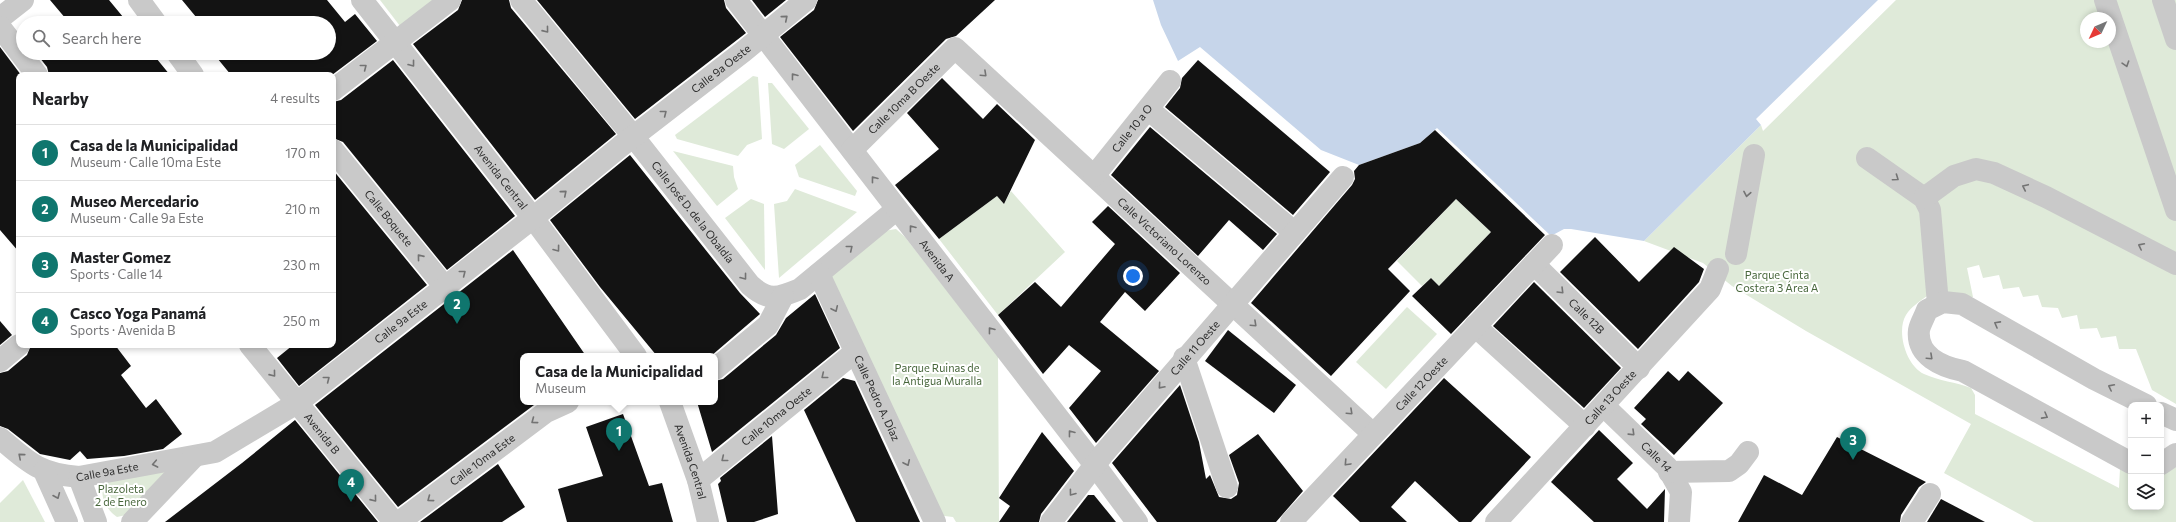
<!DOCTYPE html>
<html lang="en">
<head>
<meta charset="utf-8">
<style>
  body { margin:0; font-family:Commissioner,sans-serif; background:#f2f2f2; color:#202124 }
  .controls { position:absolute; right:12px; bottom:12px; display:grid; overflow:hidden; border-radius:8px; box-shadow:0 2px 6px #0003 }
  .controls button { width:36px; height:36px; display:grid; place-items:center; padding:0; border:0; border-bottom:1px solid #e0e0e0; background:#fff; color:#202124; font:20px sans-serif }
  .compass { position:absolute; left:2080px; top:12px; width:36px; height:36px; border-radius:50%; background:#fff; box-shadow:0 2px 6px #0003; rotate:226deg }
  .you { position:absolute; left:1133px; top:276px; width:14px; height:14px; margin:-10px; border:3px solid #fff; border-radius:50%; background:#1a73e8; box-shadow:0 0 0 6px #1a73e833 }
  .badge { display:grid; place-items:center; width:26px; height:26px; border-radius:50%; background:#0f766e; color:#fff; font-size:13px; font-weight:700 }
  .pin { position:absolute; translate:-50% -33px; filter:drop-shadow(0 1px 2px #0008) }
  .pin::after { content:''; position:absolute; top:21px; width:14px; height:12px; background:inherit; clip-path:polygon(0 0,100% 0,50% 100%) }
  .popup { position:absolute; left:520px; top:353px; width:198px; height:52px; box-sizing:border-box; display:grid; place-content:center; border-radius:8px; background:#fff; filter:drop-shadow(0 1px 3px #0005); font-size:13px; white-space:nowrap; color:#757577 }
  .popup b { font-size:15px; color:#202124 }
  .popup::after { content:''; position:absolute; left:50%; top:100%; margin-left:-8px; border:8px solid transparent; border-top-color:#fff }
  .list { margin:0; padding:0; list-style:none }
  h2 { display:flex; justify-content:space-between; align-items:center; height:52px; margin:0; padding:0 16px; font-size:17px }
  h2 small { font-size:13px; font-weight:400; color:#757577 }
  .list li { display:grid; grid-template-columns:26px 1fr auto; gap:12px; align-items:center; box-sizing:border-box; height:56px; padding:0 16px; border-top:1px solid #e0e0e0 }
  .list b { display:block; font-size:15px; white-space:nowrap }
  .list p { margin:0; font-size:13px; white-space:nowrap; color:#757577 }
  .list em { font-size:13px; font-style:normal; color:#757577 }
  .icon { flex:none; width:22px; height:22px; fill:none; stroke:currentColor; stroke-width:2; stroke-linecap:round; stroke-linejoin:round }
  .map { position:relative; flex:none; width:2176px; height:522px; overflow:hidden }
  .search { position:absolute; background:#fff; box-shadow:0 2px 6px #0003; left:16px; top:16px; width:320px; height:44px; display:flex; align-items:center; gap:10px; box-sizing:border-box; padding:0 14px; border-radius:22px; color:#757577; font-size:15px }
  .panel { position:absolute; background:#fff; box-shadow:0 2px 6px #0003; left:16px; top:72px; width:320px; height:276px; border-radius:8px }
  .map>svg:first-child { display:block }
  .green { fill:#dfead9; fill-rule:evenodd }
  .water { fill:#c6d5ea }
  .building { fill:#131313 }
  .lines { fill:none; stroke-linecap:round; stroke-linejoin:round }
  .minor { stroke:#c9c9c9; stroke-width:22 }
  .oneway { stroke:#737373 }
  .labels { text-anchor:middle; stroke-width:4; stroke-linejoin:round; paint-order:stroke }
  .street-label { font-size:11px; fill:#2c2c2c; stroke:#fff }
  .park-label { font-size:11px; fill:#47663b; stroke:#fff }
</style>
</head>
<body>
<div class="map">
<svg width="2176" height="522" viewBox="0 0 2176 522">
  <rect width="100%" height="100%" fill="#fff"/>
  <!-- green -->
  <g class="green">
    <polygon points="380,0 436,0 400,26"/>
    <path d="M1896 0H2176V404L2152 390 2136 349H2119L2116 336 2101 338 2097 328 2080 329 2077 315 2062 318 2058 308 2042 307 2038 295 2023 297 2019 287 2003 289 1999 275 1983 278 1979 265 1967 268 1973 297 1965 299 1927 296C1920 301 1911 307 1906 315 1896 331 1906 366 1924 374 1939 381 1956 382 1971 388L1975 395V414L2119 488 2120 468 2131 472V507H2161V474L2176 467V522H2034L1944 473 1971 424 1806 331 1732 286 1703 263 1644 241 1761 125 1763 131ZM2086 18H2110V42H2086Z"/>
    <polygon points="753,76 758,77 762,139 747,145 738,156 677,139 675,135"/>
    <polygon points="768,83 772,83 809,129 784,149 772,144"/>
    <polygon points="820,145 857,191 855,196 799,177 795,165"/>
    <polygon points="673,151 733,166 734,177 738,189 717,206"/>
    <polygon points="795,189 857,212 779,278 774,204 787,201"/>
    <polygon points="1011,191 1065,252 998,315 939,239 997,196 1004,204"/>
    <polygon points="751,199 764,204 765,270 725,218"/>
    <polygon points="1456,199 1491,232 1439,286 1431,278 1422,286 1397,261"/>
    <polygon points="896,229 905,237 998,356 999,522 956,522 953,517 936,515 831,278 834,272 884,231"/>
    <polygon points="1407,307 1437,334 1386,389 1356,362"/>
    <path d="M167 471 126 515 117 517C105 509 97 492 107 481Z"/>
    <polygon points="23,480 45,522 0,522 0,503"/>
  </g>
  <!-- water -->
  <polygon class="water" points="1153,0 1878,0 1756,119 1761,125 1644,241 1571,229 1564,229 1551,236 1437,128 1420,143 1359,165 1321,150 1200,47 1178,61 1161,25"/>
  <!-- building -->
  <g class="building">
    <polygon points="50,0 109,0 128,23 61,23 66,19"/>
    <polygon points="182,0 327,0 345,22 355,14 377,41 332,75 231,75 213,53 329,53 329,23 201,23"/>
    <polygon points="462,0 509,0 511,8 616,134 535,200 413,44 458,10"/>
    <polygon points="537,0 724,0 726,8 746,33 635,119"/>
    <polygon points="752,0 786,0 765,17"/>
    <polygon points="818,0 995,0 956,36 946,39 853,131 780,37 814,10"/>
    <polygon points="0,47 21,75 19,75 19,252 0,230"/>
    <polygon points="36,53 152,53 170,75 49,75 47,67"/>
    <polygon points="393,60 515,216 447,270 343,142 333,138 333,102 341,100"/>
    <polygon points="1198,60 1330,172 1293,215 1165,107 1180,88 1182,78"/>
    <polygon points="942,78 983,119 997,104 1035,140 1004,204 997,196 939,239 895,185 939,149 907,113"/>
    <polygon points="1150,127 1277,234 1263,250 1229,220 1198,256 1111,175"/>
    <polygon points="1435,130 1545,235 1451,334 1412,296 1431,278 1439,286 1491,232 1456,199 1388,269 1410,291 1331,376 1251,303 1352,185 1355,179 1354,171 1359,165 1420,143"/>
    <polygon points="630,155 740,293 760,314 711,356 657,356 600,287 550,220"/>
    <polygon points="333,170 427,285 299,386 277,358 293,345 333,345"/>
    <polygon points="1108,206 1180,273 1145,311 1125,292 1100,322 1159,371 1096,443 1069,408 1101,371 1069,345 1043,374 998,315 1035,282 1061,307 1115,244 1092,222"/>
    <polygon points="1595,237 1639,282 1674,247 1704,269 1699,282 1638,349 1560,272"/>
    <polygon points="513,250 586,356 523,356 523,402 538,402 398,507 315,405"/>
    <polygon points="1534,282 1621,368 1584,408 1493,326"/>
    <polygon points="815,294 840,348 712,452 697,402 715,402 715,381 723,379 776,335 786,318"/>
    <polygon points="0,321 12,335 0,345"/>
    <polygon points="1228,330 1296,385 1274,413 1205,361"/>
    <polygon points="31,345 115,345 131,366 121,375 146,408 156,399 182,434 163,449 124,456 87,459 80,451 70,460 40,454 8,429 0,426 0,373 8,371 27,355"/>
    <polygon points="1668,371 1679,381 1688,371 1723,403 1674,455 1641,424 1646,419 1634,408"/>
    <polygon points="843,378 855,381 920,522 856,522 804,410"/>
    <polygon points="1444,378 1531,457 1471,522 1459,522 1415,481 1391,507 1407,522 1360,522 1333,496"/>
    <polygon points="1180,385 1199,442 1206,479 1210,475 1219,497 1231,499 1237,495 1239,483 1229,455 1258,434 1303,491 1276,522 1157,522 1112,463"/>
    <polygon points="623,414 649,486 662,483 673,522 567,522 558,489 603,476 586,427"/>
    <polygon points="295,420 378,522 165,522 242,463"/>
    <polygon points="1599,430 1633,463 1617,479 1647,509 1665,489 1664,522 1594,522 1551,482"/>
    <polygon points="1042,432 1074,471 1041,514 1039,522 999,522 1010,506 999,498"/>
    <polygon points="772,436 778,514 754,522 727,522 718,484 721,481 720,478"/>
    <polygon points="1837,437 1926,482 1919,487 1901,515 1900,522 1738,522 1764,475 1802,495"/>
    <polygon points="498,464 525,507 502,522 420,522"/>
    <polygon points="1088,495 1094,495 1116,522 1067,522"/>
    <polygon points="1941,499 1985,522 1927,522"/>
  </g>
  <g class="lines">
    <!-- minor -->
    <g class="minor">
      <polyline points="139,0 156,23"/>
      <path id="s1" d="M362 0 533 218 636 356"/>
      <path id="s2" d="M521 0 633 136 750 285C769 302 778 298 800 289L897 209"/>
      <path id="s3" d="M736 0 1094 464 1137 522"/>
      <polyline points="2105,0 2176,210"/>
      <polyline points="2163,0 2176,39"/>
      <polyline points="0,18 23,0"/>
      <polyline points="0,27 37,75"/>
      <polyline points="177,53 193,75"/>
      <polyline points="333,90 450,0"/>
      <polyline points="1148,109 1294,232"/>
      <path id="s4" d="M333 150 445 287"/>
      <path id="s5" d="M852 150 955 48 1373 434"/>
      <polyline points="1867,158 1924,198 1930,210 1938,304"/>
      <path id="s6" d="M1094 176 1170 81"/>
      <polyline points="1924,198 1954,176 1976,169 1994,173 2046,197 2176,264"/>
      <polyline points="1736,254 1754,155"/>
      <path id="s7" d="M1534 264 1639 368"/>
      <path id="s8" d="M819 274 935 522"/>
      <polyline points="1475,326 1585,426"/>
      <path id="s9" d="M250 345 394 522"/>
      <polyline points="1184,358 1227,487"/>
      <polyline points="0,361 19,345"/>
      <polyline points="715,369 768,325 783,296"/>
      <path id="s10" d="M670 402 698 480 708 522"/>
      <path id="s11" d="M1604 406 1667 467 1681 492 1679 522"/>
      <polyline points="2161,413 2176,420"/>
      <path id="s12" d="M0 438C28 462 39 474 79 477L215 452 297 403 533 218 621 146 744 51 806 0"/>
      <path d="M2131 463 1963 371C1942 367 1916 356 1919 330 1920 324 1925 316 1927 310L1943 302 1962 304 2094 379 2146 405"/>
      <polyline points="2161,464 2176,454"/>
      <polyline points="44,471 67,522"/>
      <polyline points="1669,472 1729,471 1739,464 1748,452"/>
      <polyline points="79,477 96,522"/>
      <path id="s13" d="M698 480 855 352"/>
      <polyline points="132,522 193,458"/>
      <path id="s14" d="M399 522 546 412 568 402"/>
      <path id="s15" d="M1051 522 1104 453 1343 177"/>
      <path id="s16" d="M1291 522 1552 245"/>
      <path id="s17" d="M1496 522 1710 289 1718 269"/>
      <polyline points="1912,522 1930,494"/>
    </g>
  </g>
  <!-- one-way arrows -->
  <defs><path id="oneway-chevron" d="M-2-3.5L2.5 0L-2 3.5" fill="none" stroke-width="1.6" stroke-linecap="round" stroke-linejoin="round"/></defs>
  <g class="oneway">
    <use href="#oneway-chevron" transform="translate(785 18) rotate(-40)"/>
    <use href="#oneway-chevron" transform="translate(546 30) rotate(51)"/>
    <use href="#oneway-chevron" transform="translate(412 64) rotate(52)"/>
    <use href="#oneway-chevron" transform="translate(2126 64) rotate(72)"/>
    <use href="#oneway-chevron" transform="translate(364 67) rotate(-38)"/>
    <use href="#oneway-chevron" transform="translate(984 74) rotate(43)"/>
    <use href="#oneway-chevron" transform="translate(794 76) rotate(-128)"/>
    <use href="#oneway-chevron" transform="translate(664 113) rotate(-38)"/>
    <use href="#oneway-chevron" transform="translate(1896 178) rotate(35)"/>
    <use href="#oneway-chevron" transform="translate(874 179) rotate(-128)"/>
    <use href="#oneway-chevron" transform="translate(2025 187) rotate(-155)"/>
    <use href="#oneway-chevron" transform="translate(564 193) rotate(-40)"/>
    <use href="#oneway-chevron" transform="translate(1747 194) rotate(100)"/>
    <use href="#oneway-chevron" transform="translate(912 228) rotate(-128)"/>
    <use href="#oneway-chevron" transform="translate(2141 246) rotate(-153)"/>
    <use href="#oneway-chevron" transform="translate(850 248) rotate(-39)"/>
    <use href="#oneway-chevron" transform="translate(557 249) rotate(53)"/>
    <use href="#oneway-chevron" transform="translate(420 257) rotate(-129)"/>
    <use href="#oneway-chevron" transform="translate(463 273) rotate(-38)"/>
    <use href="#oneway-chevron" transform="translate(744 277) rotate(52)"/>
    <use href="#oneway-chevron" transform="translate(1561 291) rotate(45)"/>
    <use href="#oneway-chevron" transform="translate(835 309) rotate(65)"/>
    <use href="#oneway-chevron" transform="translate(1254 324) rotate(43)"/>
    <use href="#oneway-chevron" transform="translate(1997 324) rotate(-151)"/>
    <use href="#oneway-chevron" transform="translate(991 330) rotate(-128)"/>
    <use href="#oneway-chevron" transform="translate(1930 357) rotate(43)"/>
    <use href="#oneway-chevron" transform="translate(273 374) rotate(51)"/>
    <use href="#oneway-chevron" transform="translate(824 376) rotate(141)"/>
    <use href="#oneway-chevron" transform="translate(327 379) rotate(-38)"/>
    <use href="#oneway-chevron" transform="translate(1161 386) rotate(131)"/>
    <use href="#oneway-chevron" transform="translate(2111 387) rotate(-153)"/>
    <use href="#oneway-chevron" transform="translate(1350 412) rotate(43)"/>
    <use href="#oneway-chevron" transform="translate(2045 416) rotate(29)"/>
    <use href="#oneway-chevron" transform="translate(534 421) rotate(143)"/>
    <use href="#oneway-chevron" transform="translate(1071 433) rotate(-128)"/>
    <use href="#oneway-chevron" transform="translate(1632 433) rotate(44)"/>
    <use href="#oneway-chevron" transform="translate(21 456) rotate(-139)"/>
    <use href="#oneway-chevron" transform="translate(724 459) rotate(141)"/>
    <use href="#oneway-chevron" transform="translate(907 463) rotate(65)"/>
    <use href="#oneway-chevron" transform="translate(1347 463) rotate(133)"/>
    <use href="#oneway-chevron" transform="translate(155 464) rotate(169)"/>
    <use href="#oneway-chevron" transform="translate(1072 493) rotate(127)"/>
    <use href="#oneway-chevron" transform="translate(57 496) rotate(67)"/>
    <use href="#oneway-chevron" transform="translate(374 499) rotate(51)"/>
    <use href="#oneway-chevron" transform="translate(430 499) rotate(143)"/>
  </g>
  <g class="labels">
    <!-- street labels -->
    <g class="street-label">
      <text dy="4" stroke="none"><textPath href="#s12" startOffset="864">Calle 9a Oeste</textPath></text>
      <text dy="4" stroke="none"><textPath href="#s5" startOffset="73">Calle 10ma B Oeste</textPath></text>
      <text dy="4" stroke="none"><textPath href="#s6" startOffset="61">Calle 10 a O</textPath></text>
      <text dy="4" stroke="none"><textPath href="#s1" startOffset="225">Avenida Central</textPath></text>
      <text dy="4" stroke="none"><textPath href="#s2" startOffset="273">Calle José D. de la Obaldía</textPath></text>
      <text dy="4" stroke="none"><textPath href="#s4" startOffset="88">Calle Boquete</textPath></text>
      <text dy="4" stroke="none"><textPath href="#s5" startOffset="430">Calle Victoriano Lorenzo</textPath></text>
      <text dy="4" stroke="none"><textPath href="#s3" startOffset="329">Avenida A</textPath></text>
      <text dy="4" stroke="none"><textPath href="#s7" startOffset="74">Calle 12B</textPath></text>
      <text dy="4" stroke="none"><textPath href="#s12" startOffset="456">Calle 9a Este</textPath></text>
      <text dy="4" stroke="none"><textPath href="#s15" startOffset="226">Calle 11 Oeste</textPath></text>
      <text dy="4" stroke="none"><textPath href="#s16" startOffset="190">Calle 12 Oeste</textPath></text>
      <text dy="4" stroke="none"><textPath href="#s8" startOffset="137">Calle Pedro A. Díaz</textPath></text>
      <text dy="4" stroke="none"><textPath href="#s17" startOffset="169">Calle 13 Oeste</textPath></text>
      <text dy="4" stroke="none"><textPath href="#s13" startOffset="101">Calle 10ma Oeste</textPath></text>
      <text dy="4" stroke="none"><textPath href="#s9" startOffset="114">Avenida B</textPath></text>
      <text dy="4" stroke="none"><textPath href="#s11" startOffset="73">Calle 14</textPath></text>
      <text dy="4" stroke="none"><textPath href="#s14" startOffset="104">Calle 10ma Este</textPath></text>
      <text dy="4" stroke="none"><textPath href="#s10" startOffset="63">Avenida Central</textPath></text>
      <text dy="4" stroke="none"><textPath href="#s12" startOffset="119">Calle 9a Este</textPath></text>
    </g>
    <!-- park labels -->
    <g class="park-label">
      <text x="1777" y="279">Parque Cinta<tspan x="1777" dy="13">Costera 3 Área A</tspan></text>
      <text x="937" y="372">Parque Ruinas de<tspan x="937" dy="13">la Antigua Muralla</tspan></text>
      <text x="121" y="493">Plazoleta<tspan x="121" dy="13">2 de Enero</tspan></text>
    </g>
  </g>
</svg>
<div class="controls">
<button>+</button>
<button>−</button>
<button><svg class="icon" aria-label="layers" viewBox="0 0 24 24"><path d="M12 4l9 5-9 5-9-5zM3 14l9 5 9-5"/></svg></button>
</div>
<svg class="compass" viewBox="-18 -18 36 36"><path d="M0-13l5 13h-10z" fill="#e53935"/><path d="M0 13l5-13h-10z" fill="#757577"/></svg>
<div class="you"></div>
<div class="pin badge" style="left:619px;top:451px">1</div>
<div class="popup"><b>Casa de la Municipalidad</b>Museum</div>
<div class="pin badge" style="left:457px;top:324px">2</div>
<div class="pin badge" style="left:1853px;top:460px">3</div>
<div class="pin badge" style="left:351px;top:502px">4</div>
<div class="search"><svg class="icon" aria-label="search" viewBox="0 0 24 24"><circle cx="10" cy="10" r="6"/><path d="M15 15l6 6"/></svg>Search here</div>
<section class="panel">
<h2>Nearby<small>4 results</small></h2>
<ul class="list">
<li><span class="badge">1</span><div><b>Casa de la Municipalidad</b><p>Museum · Calle 10ma Este</p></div><em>170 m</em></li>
<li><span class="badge">2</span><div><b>Museo Mercedario</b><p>Museum · Calle 9a Este</p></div><em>210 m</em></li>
<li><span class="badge">3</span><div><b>Master Gomez</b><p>Sports · Calle 14</p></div><em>230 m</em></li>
<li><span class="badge">4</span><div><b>Casco Yoga Panamá</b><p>Sports · Avenida B</p></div><em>250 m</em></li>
</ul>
</section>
</div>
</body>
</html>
